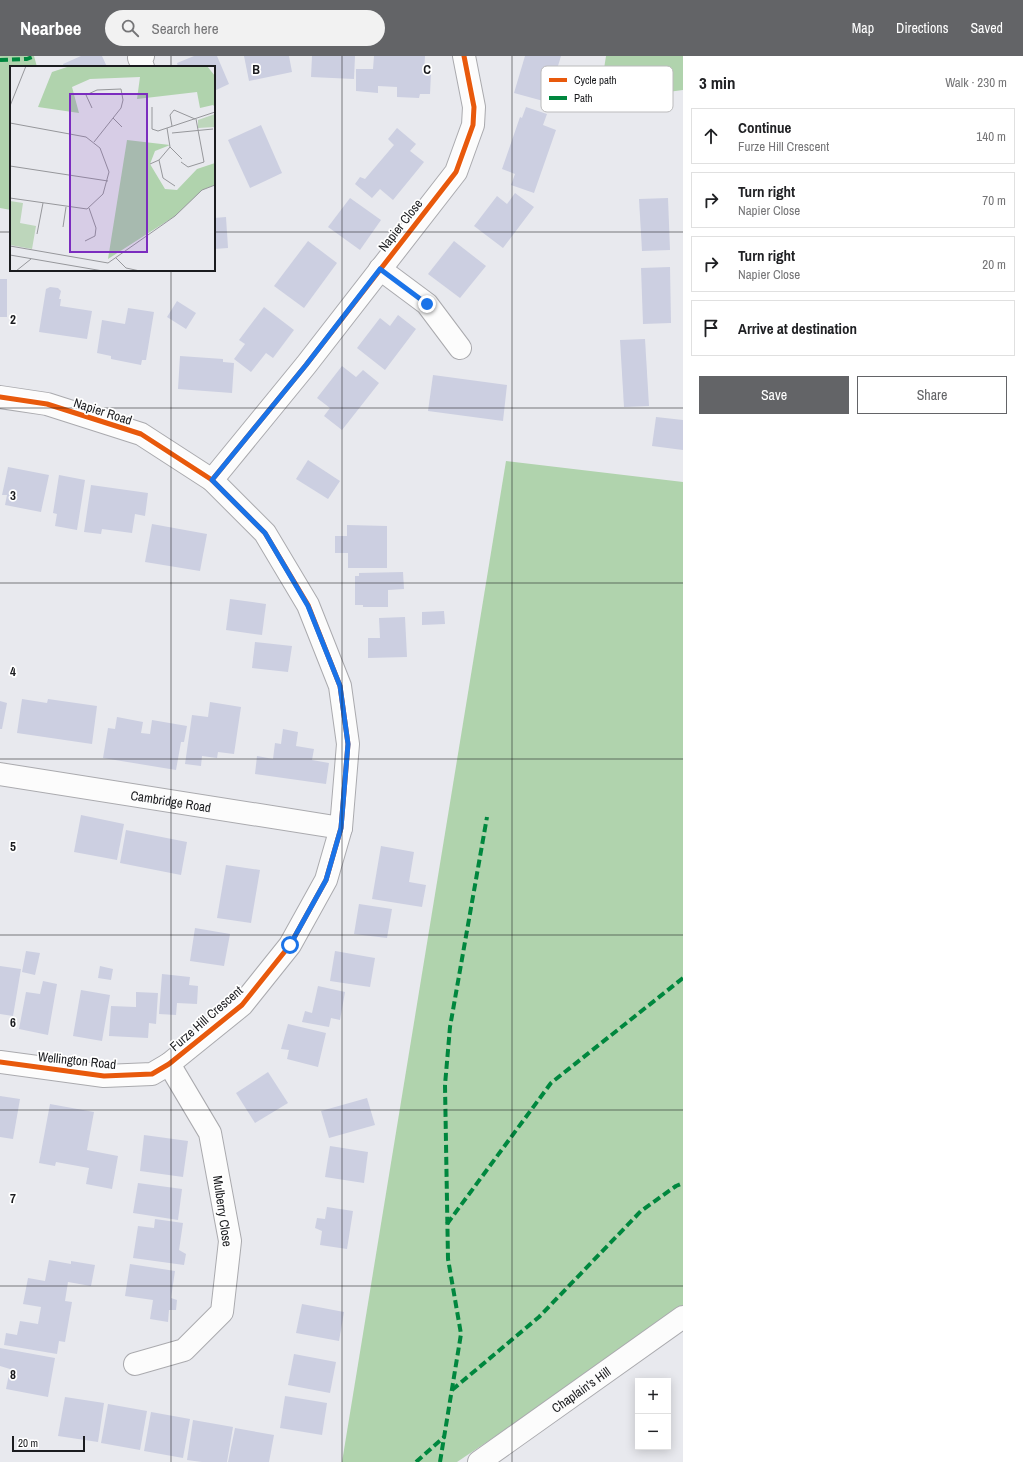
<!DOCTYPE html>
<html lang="en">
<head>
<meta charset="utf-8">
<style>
  body { margin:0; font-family:"Archivo Narrow",sans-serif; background:#f2f2f2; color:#202124 }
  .controls { position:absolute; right:12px; bottom:12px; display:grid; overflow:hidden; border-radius:0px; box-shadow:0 2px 10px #0003 }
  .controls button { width:36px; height:36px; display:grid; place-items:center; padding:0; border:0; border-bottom:1px solid #e0e0e0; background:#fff; color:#202124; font:20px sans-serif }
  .scale { position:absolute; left:12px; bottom:10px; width:73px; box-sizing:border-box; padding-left:4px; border:2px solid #1b1c1f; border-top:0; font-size:11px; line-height:14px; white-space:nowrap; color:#1b1c1f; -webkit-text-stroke:3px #fff; paint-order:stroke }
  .stop { position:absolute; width:12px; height:12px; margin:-9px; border:3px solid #1a73e8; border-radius:50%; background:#fff }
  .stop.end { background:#1a73e8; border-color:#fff; box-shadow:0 1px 4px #0008 }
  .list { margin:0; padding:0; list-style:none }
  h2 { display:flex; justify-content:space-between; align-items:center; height:52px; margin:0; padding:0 16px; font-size:17px }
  h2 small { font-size:13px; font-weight:400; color:#757577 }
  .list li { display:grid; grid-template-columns:26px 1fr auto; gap:12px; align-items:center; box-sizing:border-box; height:56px; margin:0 8px 8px; padding:0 8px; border:1px solid #e0e0e0; border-radius:0px }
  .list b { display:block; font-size:15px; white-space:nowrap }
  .list p { margin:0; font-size:13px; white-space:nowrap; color:#757577 }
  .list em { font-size:13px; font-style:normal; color:#757577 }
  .actions { display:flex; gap:8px; padding:12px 16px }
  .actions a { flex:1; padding:9px 0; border:1px solid #636467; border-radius:0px; text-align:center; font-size:14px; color:#636467 }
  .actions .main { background:#636467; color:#fff }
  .icon { flex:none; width:22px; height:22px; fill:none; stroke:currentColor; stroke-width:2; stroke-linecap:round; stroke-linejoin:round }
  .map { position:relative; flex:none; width:683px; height:1406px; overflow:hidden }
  header { display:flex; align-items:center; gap:24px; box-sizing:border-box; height:56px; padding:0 20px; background:#636467; color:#fff }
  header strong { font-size:19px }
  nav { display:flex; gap:22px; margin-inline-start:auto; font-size:14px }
  .search { width:280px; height:36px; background:#f2f2f2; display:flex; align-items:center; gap:10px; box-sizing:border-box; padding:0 14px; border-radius:22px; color:#757577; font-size:15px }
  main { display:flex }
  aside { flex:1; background:#fff }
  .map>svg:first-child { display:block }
  .forest { fill:#b0d3ad }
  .building { fill:#cccfe1 }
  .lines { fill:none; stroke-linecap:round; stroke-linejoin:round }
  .minor-casing { stroke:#aaaaae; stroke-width:24 }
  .minor { stroke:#fcfcfc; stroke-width:22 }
  .quiet { stroke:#00873e; stroke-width:4; stroke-dasharray:8 4; stroke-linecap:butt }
  .cycleway-casing { stroke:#fff; stroke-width:8 }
  .cycleway { stroke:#e8590c; stroke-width:5 }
  .route { stroke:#1a73e8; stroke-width:5 }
  .grid { fill:none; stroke:#1b1c1f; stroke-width:1; stroke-opacity:0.55 }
  .labels { text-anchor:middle; stroke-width:3.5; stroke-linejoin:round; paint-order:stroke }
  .street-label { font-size:13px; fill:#1b1c1f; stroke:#fff }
  .inset-road { fill:none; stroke:#96979b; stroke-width:1 }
  .view { fill:#7b2cbf; fill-opacity:0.15; stroke:#7b2cbf; stroke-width:2 }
  .inset-edge { fill:none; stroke:#1b1c1f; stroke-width:2 }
  .key { fill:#fff; stroke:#bbbbbc; stroke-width:1 }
  .key-label { font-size:11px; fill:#1b1c1f }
  .grid-label { font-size:13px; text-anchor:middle; font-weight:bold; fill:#1b1c1f; stroke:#fff; stroke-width:3.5; stroke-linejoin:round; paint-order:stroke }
</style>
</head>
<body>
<header>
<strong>Nearbee</strong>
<div class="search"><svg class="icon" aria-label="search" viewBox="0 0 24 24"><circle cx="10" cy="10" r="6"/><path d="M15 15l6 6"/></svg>Search here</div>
<nav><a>Map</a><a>Directions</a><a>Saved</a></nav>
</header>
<main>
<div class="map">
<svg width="683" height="1406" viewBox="0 0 683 1406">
  <rect width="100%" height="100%" fill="#e8e9ee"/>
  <!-- forest -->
  <g class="forest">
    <polygon points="0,0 34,0 37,11 11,11 11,154 0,152"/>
    <polygon points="606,0 683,0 683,34 599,45"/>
    <polygon points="506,405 683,426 683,1255 457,1406 342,1406"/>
  </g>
  <!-- building -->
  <g class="building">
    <polygon points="81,0 102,0 107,11 64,11 63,8"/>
    <polygon points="194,0 217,0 229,28 214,35 214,11 178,11 177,7"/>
    <polygon points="244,0 289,0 292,16 249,25"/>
    <polygon points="312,0 355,0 354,23 311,21"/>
    <polygon points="374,0 425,0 424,17 431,17 430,38 420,38 419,42 397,41 397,31 378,30 378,37 356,35 356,13 373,13"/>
    <polygon points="525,0 561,0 547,46 514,37"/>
    <polygon points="526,51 547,58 543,69 556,74 534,137 511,129 515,118 502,113 520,61 522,62"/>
    <polygon points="261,69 282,117 250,132 228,84"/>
    <polygon points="397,72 416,88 410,95 424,106 393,144 380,133 372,142 355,128 360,121 365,123 394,89 388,83"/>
    <polygon points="515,137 534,151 503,192 474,170 497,140 507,148"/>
    <polygon points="350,142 381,164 360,194 328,171"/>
    <polygon points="668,142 670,194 642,195 639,143"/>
    <polygon points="226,161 228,192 214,193 214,162"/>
    <polygon points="308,185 337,207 304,252 274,230"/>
    <polygon points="454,185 486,210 460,242 428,218"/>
    <polygon points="670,211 671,267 643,268 641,212"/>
    <rect x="0" y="223" width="7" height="38"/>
    <polygon points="50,231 58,232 61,235 59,243 61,243 60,250 92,255 87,283 39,276 46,233"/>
    <polygon points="177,245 196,257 186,273 167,261"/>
    <polygon points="264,251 294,274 273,302 266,297 251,316 234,303 245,288 239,284"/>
    <polygon points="128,252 154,256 146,304 142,304 141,309 111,303 111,300 97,297 102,264 125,268"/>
    <polygon points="398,259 416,273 385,314 357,292 380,262 390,270"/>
    <polygon points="645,283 649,350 624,351 620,284"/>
    <polygon points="180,300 223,303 223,306 234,307 232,337 178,333"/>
    <polygon points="342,310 356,321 363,314 379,327 342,374 324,360 330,352 317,342"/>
    <polygon points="433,319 507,329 503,365 428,355"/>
    <polygon points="656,361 683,364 683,394 652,390"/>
    <polygon points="308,404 340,425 328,443 296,423"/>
    <polygon points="8,411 49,419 41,456 5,449 7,439 2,439"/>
    <polygon points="59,419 85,424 77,474 55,470 57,458 53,457"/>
    <polygon points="91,429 148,437 145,460 135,458 132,477 102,473 101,478 84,476"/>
    <polygon points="152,468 207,478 200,515 145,506"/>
    <polygon points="347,469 387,470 387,512 348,512 348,497 335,497 335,480 347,480"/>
    <polygon points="403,516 404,533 388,534 388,551 363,551 363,549 355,549 355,520 359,520 359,517"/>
    <polygon points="230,543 266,548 262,579 226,574"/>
    <polygon points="444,555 445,568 422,569 422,556"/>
    <polygon points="405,561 407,601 368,602 368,582 380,582 379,562"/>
    <polygon points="255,586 292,590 288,616 252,612"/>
    <polygon points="22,643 47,647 48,643 97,650 92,688 17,677"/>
    <polygon points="0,645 7,647 2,673 0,673"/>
    <polygon points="210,646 241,651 234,698 218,696 217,702 202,700 201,710 185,708 192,659 208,661"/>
    <polygon points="117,661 143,666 141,677 150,678 152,664 187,670 184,686 181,686 176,714 103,702 108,672 115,673"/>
    <polygon points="283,673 298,676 296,690 314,693 312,704 329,707 326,728 255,718 257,700 273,703 275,687 281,688"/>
    <polygon points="81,759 124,768 117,804 74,796"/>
    <polygon points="126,774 187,786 181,819 120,807"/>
    <polygon points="381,790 414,796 409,826 426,829 422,851 372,843"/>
    <polygon points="226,809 260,814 251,867 217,862"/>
    <polygon points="359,848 392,853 387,882 354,878"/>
    <polygon points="195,872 230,878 224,910 190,905"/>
    <polygon points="26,895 40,897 35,919 22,916"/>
    <polygon points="335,895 375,902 370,931 330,925"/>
    <polygon points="0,910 21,913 13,960 0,958"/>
    <polygon points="100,910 113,913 111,924 98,922"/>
    <polygon points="162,918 190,921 189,929 198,930 197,948 177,947 176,959 159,958"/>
    <polygon points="43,925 57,928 48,979 19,973 26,936 40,938"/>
    <polygon points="318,930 345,936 340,964 331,962 329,971 302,966 305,955 312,957"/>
    <polygon points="81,934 110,939 102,985 73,980"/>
    <polygon points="136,936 158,937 156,968 149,967 148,982 109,980 111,950 136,951"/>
    <polygon points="288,968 326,977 318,1011 287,1003 289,994 281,993"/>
    <polygon points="268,1016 288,1047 255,1067 236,1037"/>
    <polygon points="0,1040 20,1043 13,1083 0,1081"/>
    <polygon points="367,1042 375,1069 329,1082 321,1055"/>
    <polygon points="50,1048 94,1056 87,1094 118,1100 112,1133 86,1128 89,1112 56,1106 55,1110 39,1107"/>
    <polygon points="144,1079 188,1085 183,1121 140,1115"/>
    <polygon points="330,1090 368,1096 364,1127 325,1121"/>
    <polygon points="138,1127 182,1133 178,1164 133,1157"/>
    <polygon points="327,1151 353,1155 347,1193 320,1189 322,1175 315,1172 317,1162 325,1163"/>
    <polygon points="155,1163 183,1167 179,1194 186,1198 184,1209 133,1202 138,1170 154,1172"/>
    <polygon points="49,1204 71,1208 71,1205 95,1209 91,1230 68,1226 65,1245 72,1246 65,1286 59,1285 57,1298 4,1289 6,1277 17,1279 20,1265 38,1268 41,1251 23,1248 28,1222 45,1225"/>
    <polygon points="130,1208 175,1215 171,1242 177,1244 176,1254 169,1254 168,1266 150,1263 153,1244 125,1240"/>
    <polygon points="302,1248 344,1256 339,1285 296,1277"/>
    <polygon points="0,1292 55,1302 48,1341 6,1333 10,1313 0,1310"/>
    <polygon points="294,1298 336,1306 330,1337 288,1329"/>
    <polygon points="285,1340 327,1347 322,1379 280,1372"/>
    <polygon points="65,1341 104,1347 98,1386 58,1380"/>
    <polygon points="108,1348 147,1355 140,1394 101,1387"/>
    <polygon points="151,1356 190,1363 183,1402 144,1395"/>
    <polygon points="193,1364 233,1371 227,1406 202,1406 187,1404"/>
    <polygon points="235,1372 274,1379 269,1406 228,1406"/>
  </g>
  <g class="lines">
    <!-- minor casing -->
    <g class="minor-casing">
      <g id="minor">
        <polyline points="143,0 139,2 143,11"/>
        <polyline points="380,213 427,248 460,292"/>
        <polyline points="0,341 47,348 141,378 212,424 265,477 308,549 340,630 348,688 341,772 326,824 290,889 242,949 169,1008 152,1018 104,1020 0,1006"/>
        <polyline points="212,424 306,309 456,116 473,69 474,51 464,0"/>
        <path id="s1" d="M0 718 341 772"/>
        <polyline points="135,1308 184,1294 222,1256 230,1185 210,1077 169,1008"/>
        <path id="s2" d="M479 1406 683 1261"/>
      </g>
    </g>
    <!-- minor -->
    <use href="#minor" class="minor"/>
    <!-- quiet -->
    <g class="quiet">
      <polyline points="0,4 27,3 35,0"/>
      <polyline points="447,1168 551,1027 683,922"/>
      <polyline points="452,1334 539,1261 641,1155 676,1130 683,1127"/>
      <polyline points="416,1406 444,1381"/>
      <polyline points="440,1406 461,1278 448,1203 445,1029 450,971 487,761"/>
    </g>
    <!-- cycleway casing -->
    <g class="cycleway-casing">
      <g id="cycleway">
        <polyline points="0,341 47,348 141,378 212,424 265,477 308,549 340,630 348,688 341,772 326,824 290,889 242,949 169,1008 152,1018 104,1020 0,1006"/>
        <polyline points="212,424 306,309 456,116 473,69 474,51 464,0"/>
      </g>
    </g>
    <!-- cycleway -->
    <use href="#cycleway" class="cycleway"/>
  </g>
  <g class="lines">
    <!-- route -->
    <polyline class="route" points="290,889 326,824 341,772 348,688 340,630 308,550 265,477 212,424 306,309 380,213 427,248"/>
  </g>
  <!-- grid -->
  <path class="grid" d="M171 0V11M342 0V1406M512 0V1406M0 176H11M214 176H683M171 214V1406M0 352H683M0 527H683M0 703H683M0 879H683M0 1054H683M0 1230H683"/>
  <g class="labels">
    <!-- street labels -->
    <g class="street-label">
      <text transform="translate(400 169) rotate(-52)" y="5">Napier Close</text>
      <text transform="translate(103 355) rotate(18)" y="5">Napier Road</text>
      <text dy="5" stroke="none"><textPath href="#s1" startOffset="173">Cambridge Road</textPath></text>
      <text transform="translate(206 962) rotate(-41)" y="5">Furze Hill Crescent</text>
      <text transform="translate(77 1004) rotate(6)" y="5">Wellington Road</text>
      <text transform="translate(223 1155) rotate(82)" y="5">Mulberry Close</text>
      <text dy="5" stroke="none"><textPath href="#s2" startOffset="125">Chaplain's Hill</textPath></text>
    </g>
  </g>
  <!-- overview -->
  <g transform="translate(10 10)">
    <rect width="205" height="205" fill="#e8e9ee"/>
    <path d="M205 48V61L188 62V54ZM0 135 13 137 10 157 26 160 22 183 0 179Z" fill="#bdd6bb"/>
    <path d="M60 0H197L205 10V41L203 39 190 42 187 26 127 33 130 11 80 13 62 21 69 47 28 41 42 6ZM117 74 160 79 145 85 140 98 155 123 167 124 187 103 205 97V119L192 124 165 150 98 193Z" fill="#b0d3ad"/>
    <path class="inset-road" d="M0 40 16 0M142 41V63L148 65 157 62M82 42 76 29 87 24 111 23 113 34 111 42 84 76M103 52 112 61M0 57 76 71 90 82 99 106 93 128 77 143 0 132M162 60 160 49 164 44 185 53M162 67 203 63M160 81 172 93M149 94 153 112 165 120M171 96 178 101 194 96 186 53M140 98 149 94 160 81 157 62 205 46M0 100 98 115M53 161 56 141M27 168 33 137M75 175 85 170 86 162 79 142M0 180 98 197 165 150 192 124 205 119M0 189 93 205M106 192 116 202 130 205M6 205 21 193"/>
    <path class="view" d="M60 28H137V186H60Z"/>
    <rect width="205" height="205" class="inset-edge"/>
  </g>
  <!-- legend -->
  <rect x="541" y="10" width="132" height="46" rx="6" class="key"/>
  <rect x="549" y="22" width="18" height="4" fill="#e8590c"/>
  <rect x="549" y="40" width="18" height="4" fill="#00873e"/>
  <g class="key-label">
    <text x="574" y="28">Cycle path</text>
    <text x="574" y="46">Path</text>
  </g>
  <g class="grid-label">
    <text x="256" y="18">B</text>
    <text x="427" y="18">C</text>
    <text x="13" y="268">2</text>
    <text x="13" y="444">3</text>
    <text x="13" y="620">4</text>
    <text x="13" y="795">5</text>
    <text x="13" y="971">6</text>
    <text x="13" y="1147">7</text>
    <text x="13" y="1323">8</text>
  </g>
</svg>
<div class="controls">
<button>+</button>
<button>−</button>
</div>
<div class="scale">20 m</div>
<div class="stop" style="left:290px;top:889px"></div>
<div class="stop end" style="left:427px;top:248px"></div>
</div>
<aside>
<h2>3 min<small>Walk · 230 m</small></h2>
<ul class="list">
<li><svg class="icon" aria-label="ahead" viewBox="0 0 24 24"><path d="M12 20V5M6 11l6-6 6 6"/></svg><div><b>Continue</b><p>Furze Hill Crescent</p></div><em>140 m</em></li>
<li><svg class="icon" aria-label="right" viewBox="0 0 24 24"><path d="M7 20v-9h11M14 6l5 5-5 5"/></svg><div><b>Turn right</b><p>Napier Close</p></div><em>70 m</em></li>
<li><svg class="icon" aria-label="right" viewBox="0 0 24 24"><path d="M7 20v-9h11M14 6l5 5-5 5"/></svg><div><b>Turn right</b><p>Napier Close</p></div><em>20 m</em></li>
<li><svg class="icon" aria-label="arrive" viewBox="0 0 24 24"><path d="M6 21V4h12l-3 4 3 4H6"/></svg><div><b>Arrive at destination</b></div></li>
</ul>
<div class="actions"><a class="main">Save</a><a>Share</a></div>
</aside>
</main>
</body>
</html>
